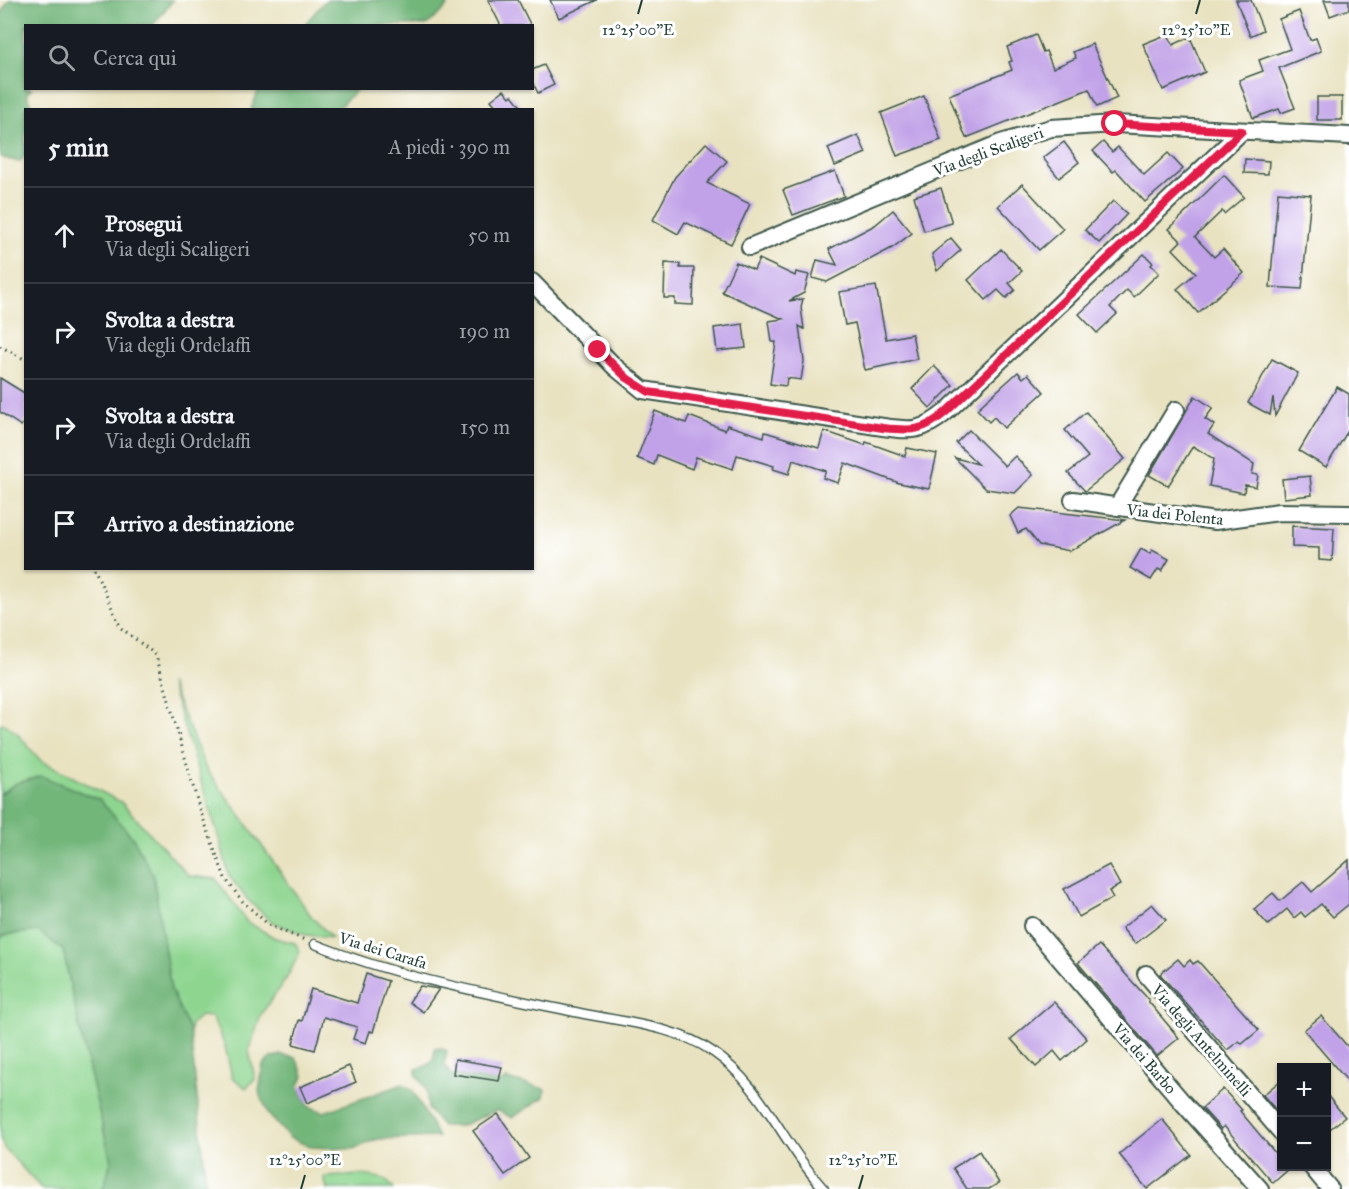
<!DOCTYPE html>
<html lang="it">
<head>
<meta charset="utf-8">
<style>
  body { margin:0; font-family:"IM FELL Great Primer",serif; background:#242831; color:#f1f3f6 }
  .controls { position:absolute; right:18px; bottom:18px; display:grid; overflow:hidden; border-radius:0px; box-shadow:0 2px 4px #0004 }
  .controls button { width:54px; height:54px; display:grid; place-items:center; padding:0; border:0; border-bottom:2px solid #363941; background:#171b24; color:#f1f3f6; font:30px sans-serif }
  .stop { position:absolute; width:18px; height:18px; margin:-14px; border:4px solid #e11d48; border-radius:50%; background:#fff }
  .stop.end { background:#e11d48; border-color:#fff; box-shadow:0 2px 6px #0008 }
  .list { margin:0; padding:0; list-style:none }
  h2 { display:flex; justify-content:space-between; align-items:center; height:78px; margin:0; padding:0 24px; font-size:26px }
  h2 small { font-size:20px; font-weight:400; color:#9ea1a6 }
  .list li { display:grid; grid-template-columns:39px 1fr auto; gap:18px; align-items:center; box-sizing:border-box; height:96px; padding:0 24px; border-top:2px solid #363941 }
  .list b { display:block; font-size:22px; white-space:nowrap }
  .list p { margin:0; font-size:20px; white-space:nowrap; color:#9ea1a6 }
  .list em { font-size:20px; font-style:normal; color:#9ea1a6 }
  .icon { flex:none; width:33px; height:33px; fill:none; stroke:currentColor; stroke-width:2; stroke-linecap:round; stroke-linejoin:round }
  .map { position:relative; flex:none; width:1349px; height:1189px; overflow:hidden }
  .search { position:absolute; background:#171b24; box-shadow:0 2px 4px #0004; left:24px; top:24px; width:510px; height:66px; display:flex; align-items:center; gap:15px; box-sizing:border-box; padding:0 21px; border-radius:0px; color:#9ea1a6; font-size:22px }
  .panel { position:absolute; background:#171b24; box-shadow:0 2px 4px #0004; left:24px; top:108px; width:510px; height:462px; border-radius:0px }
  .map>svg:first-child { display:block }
  .green { fill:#8ed590; stroke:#568962; stroke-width:1.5 }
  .forest { fill:#72b67a; stroke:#487a57; stroke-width:1.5 }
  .building { fill:#c1a2e8 }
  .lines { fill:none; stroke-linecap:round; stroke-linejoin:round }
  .lane-casing { stroke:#3d5649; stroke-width:11 }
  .street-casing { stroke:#3d5649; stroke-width:20 }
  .path { stroke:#3d5649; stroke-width:3; stroke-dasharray:1.5 4.5; stroke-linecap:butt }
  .lane { stroke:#fff; stroke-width:8 }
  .street { stroke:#fff; stroke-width:16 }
  .route { stroke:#e11d48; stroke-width:8 }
  .ticks { fill:none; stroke:#1f3d34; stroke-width:2 }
  .labels { text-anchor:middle; stroke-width:6; stroke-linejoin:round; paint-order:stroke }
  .street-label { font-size:16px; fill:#1f3d34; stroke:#fff }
  .ticks-label { font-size:15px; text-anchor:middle; fill:#1f3d34; stroke:#fff; stroke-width:6; stroke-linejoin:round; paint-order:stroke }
</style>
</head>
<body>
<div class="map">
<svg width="1349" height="1189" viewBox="0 0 1349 1189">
  <rect width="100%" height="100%" fill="#fff"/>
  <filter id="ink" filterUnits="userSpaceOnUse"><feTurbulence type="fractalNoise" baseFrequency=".0167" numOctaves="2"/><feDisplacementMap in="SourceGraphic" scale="12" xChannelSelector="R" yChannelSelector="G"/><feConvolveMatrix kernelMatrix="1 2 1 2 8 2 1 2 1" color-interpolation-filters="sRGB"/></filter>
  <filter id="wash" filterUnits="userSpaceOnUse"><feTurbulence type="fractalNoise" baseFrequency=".008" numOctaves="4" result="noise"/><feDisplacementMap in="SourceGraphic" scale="24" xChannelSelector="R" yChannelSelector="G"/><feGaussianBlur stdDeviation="1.35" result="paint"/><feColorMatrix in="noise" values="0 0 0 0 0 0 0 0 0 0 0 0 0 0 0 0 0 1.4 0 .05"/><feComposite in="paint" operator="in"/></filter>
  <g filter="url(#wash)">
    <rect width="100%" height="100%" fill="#e8e2c0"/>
    <!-- green -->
    <g class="green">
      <polygon points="170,683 206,769 241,816 311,916 332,938 306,935 272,922 247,899 229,876 222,848"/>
      <polygon points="3,723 17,733 40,760 121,802 189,876 216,879 247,922 275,938 295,943 300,952 286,979 261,1014 249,1051 255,1079 246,1088 232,1077 225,1046 212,1017 200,1016 191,1024 190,1032 171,990 153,875 17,783 0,794 0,724"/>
      <polygon points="38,931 63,950 80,1031 111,1161 105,1184 102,1189 42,1189 5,1149 0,1139 0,940 4,935"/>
      <path d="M363 1175C376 1177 386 1177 394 1189H327L324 1177Z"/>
    </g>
    <!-- forest -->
    <g class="forest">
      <polygon points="9,0 173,0 153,25 26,26 26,88 31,89 27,94 32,109 26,110 25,156 19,162 0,157 0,15"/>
      <polygon points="326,0 451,0 444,10 427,25 304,25"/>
      <polygon points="259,89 259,88 357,89 337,109 251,109"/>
      <polygon points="41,776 100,800 133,838 153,875 171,990 190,1032 207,1189 102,1189 105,1184 111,1161 80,1031 63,950 38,931 4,935 0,940 0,794 17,783"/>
      <path d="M442 1048 447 1051 444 1065 452 1075 501 1083 506 1079 545 1089 544 1097 512 1118 497 1110 461 1126H442L428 1109 426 1088 416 1074V1069C429 1067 434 1062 435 1049Z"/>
      <polygon points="281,1055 296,1058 304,1076 298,1086 308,1106 324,1112 403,1084 413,1091 438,1137 378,1139 353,1149 311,1147 290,1138 269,1115 259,1092 263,1065 270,1058"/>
    </g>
    <g id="blocks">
      <!-- building -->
      <g class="building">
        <polygon points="488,0 518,0 531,26 501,26"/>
        <polygon points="550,0 597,0 559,18"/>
        <polygon points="1236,0 1251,0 1263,30 1250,36"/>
        <polygon points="1324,0 1349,0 1349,9 1330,16"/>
        <polygon points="1299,11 1310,40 1316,38 1321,51 1279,68 1295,108 1281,113 1279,109 1253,118 1239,80 1263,71 1259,60 1290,49 1279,19"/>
        <polygon points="1168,34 1173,45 1190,37 1205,72 1163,90 1143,44"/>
        <polygon points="1036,35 1043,52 1046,51 1053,68 1076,58 1073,52 1092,44 1117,98 1097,107 1089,89 966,138 949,95 1012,70 1009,62 1012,61 1007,47"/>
        <polygon points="544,65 554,85 538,93 532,81 532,70"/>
        <polygon points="504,90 510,97 512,95 524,110 494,110 497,107 491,100"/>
        <polygon points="924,96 941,140 897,156 881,113"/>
        <rect x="1317" y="97" width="25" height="23"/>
        <polygon points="858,135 866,153 835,166 828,148"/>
        <polygon points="1064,142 1079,162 1059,178 1043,158"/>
        <polygon points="1103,142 1112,152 1118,147 1144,175 1168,153 1183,169 1145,202 1116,170 1113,172 1093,151"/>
        <polygon points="706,143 727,161 707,183 750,204 731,244 685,222 678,234 653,220 675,177"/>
        <polygon points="1245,159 1269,161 1268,174 1244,173"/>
        <polygon points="835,171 844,196 793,215 783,190"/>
        <polygon points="1224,175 1244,197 1224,214 1222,211 1195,237 1214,257 1223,249 1244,273 1198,313 1177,289 1196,273 1173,249 1181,241 1169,229"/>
        <polygon points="1022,184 1063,229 1039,250 998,206"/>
        <polygon points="941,188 952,223 924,231 914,196"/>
        <polygon points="1278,192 1311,195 1302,289 1270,287"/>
        <polygon points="1113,201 1127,214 1099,243 1085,230"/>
        <polygon points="893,210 912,233 892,248 827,282 812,278 817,260 837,265 829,249 875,225"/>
        <polygon points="951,238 961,250 937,271 932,254"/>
        <polygon points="1001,249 1022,271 1009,283 1015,290 1006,298 998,290 986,300 968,280"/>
        <polygon points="1144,254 1153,263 1151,265 1159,273 1134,297 1127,290 1110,307 1117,314 1097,333 1079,314"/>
        <polygon points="759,259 795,276 796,272 809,275 804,293 789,301 803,299 801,307 804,329 799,326 804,361 801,380 787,378 786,386 770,384 776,342 772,342 769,321 783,319 722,292 736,262 754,270"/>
        <polygon points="665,263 680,264 680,268 694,268 693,305 675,304 675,298 664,298"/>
        <polygon points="876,286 886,339 912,334 917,359 865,370 855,323 845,325 839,292"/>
        <polygon points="743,324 746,348 717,351 714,328"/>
        <polygon points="1272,359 1298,373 1275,416 1273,397 1270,415 1248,403"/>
        <polygon points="934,366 953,385 930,408 912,389"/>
        <polygon points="1018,372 1023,378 1028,374 1044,392 1004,428 994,417 989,422 977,409"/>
        <polygon points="0,378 26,394 26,419 21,426 0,412"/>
        <polygon points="1337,387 1349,394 1349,429 1326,467 1299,451"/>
        <polygon points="1195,396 1213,408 1205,419 1214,425 1208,434 1254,464 1252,474 1258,475 1256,487 1245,485 1244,493 1209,486 1214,459 1193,446 1168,486 1149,475"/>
        <polygon points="655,411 686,423 689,416 725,430 727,425 764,437 765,432 819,448 824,431 865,445 866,442 905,456 907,448 937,454 929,489 899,483 845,463 838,483 823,478 826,471 793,460 789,474 773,469 774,466 737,455 733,469 696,457 692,469 657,455 654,465 637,458"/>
        <polygon points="1086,412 1125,459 1085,491 1068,473 1088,457 1065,430"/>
        <polygon points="969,430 1005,466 1015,456 1033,475 1015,493 986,489 955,458 978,464 956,443"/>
        <polygon points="1310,476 1312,495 1284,498 1282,479"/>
        <polygon points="1019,508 1046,511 1125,520 1070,551 1039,545 1026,529 1018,533 1010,516"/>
        <polygon points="1292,526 1334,528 1332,561 1319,560 1319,548 1292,547"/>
        <polygon points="1141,549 1150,554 1152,550 1169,559 1162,571 1158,569 1151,580 1130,568"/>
        <polygon points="1349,860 1349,904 1333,917 1321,904 1305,917 1301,912 1294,918 1287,909 1268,925 1254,909 1273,893 1280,901 1303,882 1312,892"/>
        <polygon points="1109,865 1120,885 1109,891 1113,898 1079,917 1064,889"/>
        <polygon points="1152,904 1166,920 1135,944 1122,928"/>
        <polygon points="1099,945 1149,1000 1148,1001 1179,1038 1157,1056 1078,963"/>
        <polygon points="1178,959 1184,966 1190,960 1193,964 1198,961 1259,1030 1242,1044 1239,1041 1227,1050 1160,974"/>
        <polygon points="366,974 388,981 373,1032 370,1031 366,1043 353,1039 357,1027 324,1017 315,1050 293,1044 299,1020 302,1021 311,989 357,1003"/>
        <polygon points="420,986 439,989 423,1012 409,1002"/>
        <polygon points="1054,1002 1087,1039 1062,1061 1054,1051 1036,1067 1011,1039"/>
        <polygon points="1321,1016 1349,1048 1349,1083 1304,1030"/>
        <polygon points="455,1059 502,1067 499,1081 453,1074"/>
        <polygon points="349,1066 356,1082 307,1103 300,1087"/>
        <polygon points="1281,1080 1281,1116 1263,1095"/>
        <polygon points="1223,1089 1242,1110 1240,1111 1281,1160 1281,1167 1287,1167 1289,1169 1273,1183 1224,1126 1221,1129 1202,1108"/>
        <polygon points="1326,1094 1345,1117 1326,1132"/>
        <polygon points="498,1114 529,1158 505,1175 473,1131"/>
        <polygon points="1162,1119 1191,1155 1147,1189 1119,1154"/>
        <polygon points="979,1151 999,1183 989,1189 967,1189 953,1168"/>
      </g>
    </g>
  </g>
  <g filter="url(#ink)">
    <use href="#blocks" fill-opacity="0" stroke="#3d5649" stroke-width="1.5"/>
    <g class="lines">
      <!-- lane casing -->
      <g class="lane-casing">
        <path id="lane" d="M315 944C397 977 483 993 570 1011 614 1021 676 1025 713 1052 763 1086 784 1146 824 1189"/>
      </g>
      <!-- street casing -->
      <g class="street-casing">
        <g id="street">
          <polyline points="750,247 1001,143 1051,128 1115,124 1349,136"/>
          <path d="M532 282 615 367 643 390 883 427C912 431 922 432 946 412L1242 131"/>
          <polyline points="1073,500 1215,521 1279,512 1349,513"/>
          <polyline points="1117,507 1176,410"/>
          <polyline points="1032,926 1184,1104 1260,1189"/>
          <polyline points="1146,974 1282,1133"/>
          <polyline points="1311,1166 1330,1189"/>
        </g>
      </g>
      <!-- path -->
      <g class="path">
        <polyline points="0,346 26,360"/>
        <polyline points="94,568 121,628 156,655 199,807 225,878 243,902 270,926 305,940"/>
      </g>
      <!-- lane -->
      <use href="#lane" class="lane"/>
      <!-- street -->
      <use href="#street" class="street"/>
    </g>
  </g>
  <g class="lines" filter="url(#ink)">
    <!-- route -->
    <path class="route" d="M598 350 627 378 649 392 883 428C912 431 923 432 946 412L1242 131 1115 124"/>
  </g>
  <!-- ticks -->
  <path class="ticks" d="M638 14 642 0M1196 14 1200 0M301 1189 305 1175M859 1189 863 1175"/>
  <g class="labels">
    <!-- street labels -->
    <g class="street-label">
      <text transform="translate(988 151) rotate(-20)" y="6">Via degli Scaligeri</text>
      <text transform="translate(1175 514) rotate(6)" y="6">Via dei Polenta</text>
      <text transform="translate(383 950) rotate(17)" y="6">Via dei Carafa</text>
      <text transform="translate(1202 1040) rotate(49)" y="6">Via degli Antelminelli</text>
      <text transform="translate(1145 1058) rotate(49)" y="6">Via dei Barbo</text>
    </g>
  </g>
  <g class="ticks-label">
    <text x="638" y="35">12°25'00"E</text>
    <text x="1196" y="35">12°25'10"E</text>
    <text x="305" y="1165">12°25'00"E</text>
    <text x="863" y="1165">12°25'10"E</text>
  </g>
</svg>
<div class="controls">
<button>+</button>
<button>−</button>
</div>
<div class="stop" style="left:1115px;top:124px"></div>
<div class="stop end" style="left:598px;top:350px"></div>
<div class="search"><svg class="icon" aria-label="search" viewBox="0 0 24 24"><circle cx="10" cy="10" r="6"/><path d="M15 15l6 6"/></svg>Cerca qui</div>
<section class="panel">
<h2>5 min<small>A piedi · 390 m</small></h2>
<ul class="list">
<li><svg class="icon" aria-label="ahead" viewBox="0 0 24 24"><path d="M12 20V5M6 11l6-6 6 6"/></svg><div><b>Prosegui</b><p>Via degli Scaligeri</p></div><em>50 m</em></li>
<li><svg class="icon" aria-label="right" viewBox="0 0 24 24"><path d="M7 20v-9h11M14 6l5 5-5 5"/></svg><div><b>Svolta a destra</b><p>Via degli Ordelaffi</p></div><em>190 m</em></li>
<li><svg class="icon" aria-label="right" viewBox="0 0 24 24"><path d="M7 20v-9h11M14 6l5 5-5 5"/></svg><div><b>Svolta a destra</b><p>Via degli Ordelaffi</p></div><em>150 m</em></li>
<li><svg class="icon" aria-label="arrive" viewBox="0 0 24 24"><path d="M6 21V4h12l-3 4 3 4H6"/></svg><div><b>Arrivo a destinazione</b></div></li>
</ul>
</section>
</div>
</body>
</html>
